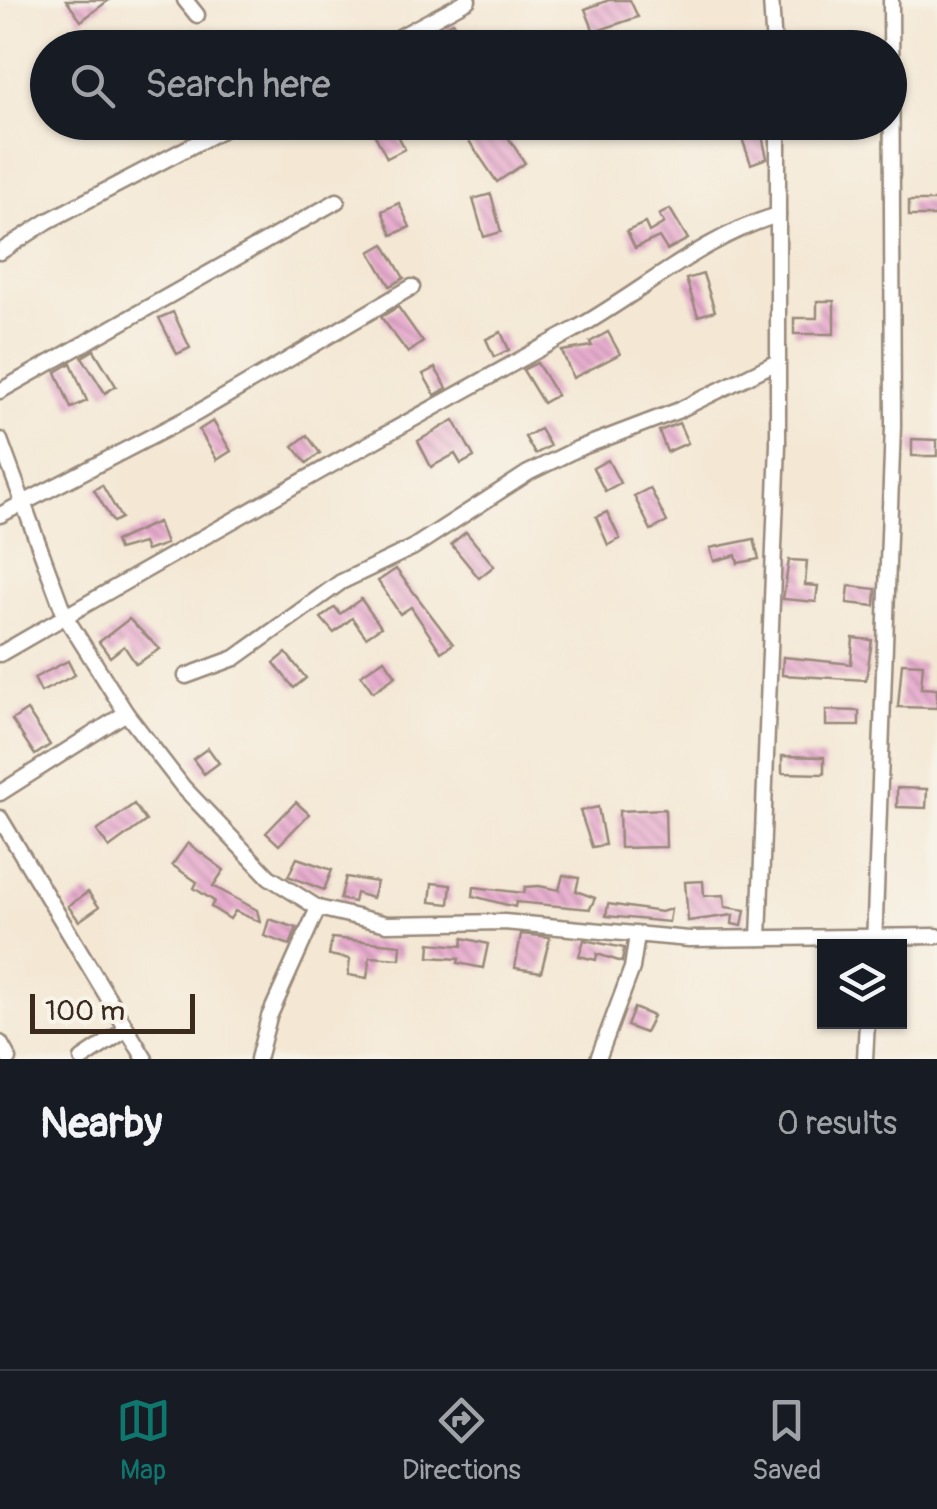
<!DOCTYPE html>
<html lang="en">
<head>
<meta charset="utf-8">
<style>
  body { margin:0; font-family:Pangolin,sans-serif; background:#242831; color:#f1f3f6 }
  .controls { position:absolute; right:30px; bottom:30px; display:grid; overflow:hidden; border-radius:0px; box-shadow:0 2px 8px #0004 }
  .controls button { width:90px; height:90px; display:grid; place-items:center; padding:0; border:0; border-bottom:2px solid #363941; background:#171b24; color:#f1f3f6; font:50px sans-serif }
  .scale { position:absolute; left:30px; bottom:25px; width:165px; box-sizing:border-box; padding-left:10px; border:5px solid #3b2a1e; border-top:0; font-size:28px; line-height:35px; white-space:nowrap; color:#3b2a1e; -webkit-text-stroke:8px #f7f3e8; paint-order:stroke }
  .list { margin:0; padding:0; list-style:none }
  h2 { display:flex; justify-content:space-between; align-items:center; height:130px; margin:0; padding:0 40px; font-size:42px }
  h2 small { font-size:32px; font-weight:400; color:#9ea1a6 }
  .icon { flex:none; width:55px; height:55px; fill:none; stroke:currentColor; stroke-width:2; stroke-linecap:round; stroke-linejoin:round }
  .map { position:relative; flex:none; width:937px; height:1059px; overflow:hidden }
  .search { position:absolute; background:#171b24; box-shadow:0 2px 8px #0004; left:30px; right:30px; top:30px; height:110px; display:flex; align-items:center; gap:25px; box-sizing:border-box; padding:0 35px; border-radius:55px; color:#9ea1a6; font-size:38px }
  .sheet { height:310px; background:#171b24 }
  nav { display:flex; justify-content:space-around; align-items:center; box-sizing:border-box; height:140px; border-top:2px solid #363941; background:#171b24; font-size:28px; color:#9ea1a6 }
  nav a { display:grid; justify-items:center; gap:5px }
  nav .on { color:#0f766e }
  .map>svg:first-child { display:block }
  .building { fill:url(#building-back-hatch) }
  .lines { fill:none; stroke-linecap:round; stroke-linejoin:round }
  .minor-casing { stroke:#98897a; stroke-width:19 }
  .minor { stroke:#fff; stroke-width:14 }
</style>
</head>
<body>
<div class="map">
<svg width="937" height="1059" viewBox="0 0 937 1059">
  <defs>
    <pattern id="building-back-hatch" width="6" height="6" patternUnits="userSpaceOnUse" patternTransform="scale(2.5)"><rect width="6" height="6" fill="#e8adcf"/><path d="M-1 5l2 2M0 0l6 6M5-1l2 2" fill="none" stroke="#bd8da7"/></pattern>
  </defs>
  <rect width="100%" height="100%" fill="#f7f3e8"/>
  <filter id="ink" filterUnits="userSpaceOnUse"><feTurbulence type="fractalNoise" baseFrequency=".01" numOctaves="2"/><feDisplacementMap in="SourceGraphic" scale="20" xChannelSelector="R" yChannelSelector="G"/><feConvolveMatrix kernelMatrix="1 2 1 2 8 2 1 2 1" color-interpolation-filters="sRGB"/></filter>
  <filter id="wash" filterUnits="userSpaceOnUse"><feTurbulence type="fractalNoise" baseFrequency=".0048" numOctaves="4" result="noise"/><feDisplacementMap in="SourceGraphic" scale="40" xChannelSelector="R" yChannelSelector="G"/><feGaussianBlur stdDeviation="2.25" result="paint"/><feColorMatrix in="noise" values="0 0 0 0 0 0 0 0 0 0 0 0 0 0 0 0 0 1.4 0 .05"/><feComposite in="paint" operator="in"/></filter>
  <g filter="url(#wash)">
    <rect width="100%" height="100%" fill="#f4e8d5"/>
    <g id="blocks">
      <!-- building -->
      <g class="building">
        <polygon points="66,0 109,0 81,21"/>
        <polygon points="609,0 630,0 638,17 594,32 585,9"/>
        <polygon points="453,22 468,43 463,48 406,48"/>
        <polygon points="368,122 391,122 405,149 387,158"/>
        <polygon points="484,122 498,122 525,163 497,182 465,135"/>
        <polygon points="760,127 767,158 751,164 740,133"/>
        <polygon points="491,194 501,232 484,237 473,199"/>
        <rect x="909" y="201" width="28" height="15"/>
        <polygon points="399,203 410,227 392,235 382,211"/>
        <polygon points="670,209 688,239 667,250 659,237 635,248 627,231 645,223 649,232 664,223 659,215"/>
        <polygon points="384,244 404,278 390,286 370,252"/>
        <polygon points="703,274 715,311 698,316 686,279"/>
        <polygon points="817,301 834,301 834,334 794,334 794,318 817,318"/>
        <polygon points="398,307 423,342 408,353 381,317"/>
        <polygon points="173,312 190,348 177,354 159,318"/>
        <polygon points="501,332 509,350 494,357 486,339"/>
        <polygon points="608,332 620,354 573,378 562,351 592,346 590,342"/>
        <polygon points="94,350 116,386 105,393 82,357"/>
        <polygon points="71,363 87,401 71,408 56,372"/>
        <polygon points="537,363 557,395 543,403 523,370"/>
        <polygon points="435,368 447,388 435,395 423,374"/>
        <polygon points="454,420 474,457 461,464 455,454 431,467 418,441"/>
        <polygon points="213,421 231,451 217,460 199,430"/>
        <polygon points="679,423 688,443 667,452 659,431"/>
        <polygon points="540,429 550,446 535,454 525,437"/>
        <polygon points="307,435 320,453 307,463 293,446"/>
        <polygon points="912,439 937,440 937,456 912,456"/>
        <polygon points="608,460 620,483 605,491 593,468"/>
        <polygon points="102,485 121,518 113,522 94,490"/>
        <polygon points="650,488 667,522 651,530 634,496"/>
        <polygon points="607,512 620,539 608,545 596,517"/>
        <polygon points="158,522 166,544 146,551 143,543 118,550 115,541"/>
        <polygon points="466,532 494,566 479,578 451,544"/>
        <polygon points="754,539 759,559 738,563 736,555 714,561 710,548"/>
        <polygon points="789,560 807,561 805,585 818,586 816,602 783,599"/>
        <polygon points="396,569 453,644 441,652 411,607 400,614 378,581"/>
        <polygon points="849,586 876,589 875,606 847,603"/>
        <polygon points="361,599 381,627 366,637 352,618 334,633 321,618 335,607 340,614"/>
        <polygon points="129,619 160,649 136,664 124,646 110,657 99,642"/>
        <polygon points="853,638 872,640 866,680 782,675 783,657 851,664"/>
        <polygon points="286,653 306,678 294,688 274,663"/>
        <polygon points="384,659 396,676 373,692 361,675"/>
        <polygon points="68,661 75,675 41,692 34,678"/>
        <polygon points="902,663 923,664 921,688 937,689 937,708 898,707"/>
        <polygon points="27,710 50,745 35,755 12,720"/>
        <polygon points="826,710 859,711 859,726 826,726"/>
        <polygon points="208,748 219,763 204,774 193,759"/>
        <polygon points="782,756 824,757 824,774 782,773"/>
        <polygon points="897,788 927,789 926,808 897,807"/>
        <polygon points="296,802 309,814 279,845 266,833"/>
        <polygon points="134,804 146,821 109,848 97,831"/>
        <polygon points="598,807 605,845 592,847 580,811"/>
        <polygon points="665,809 666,847 620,848 619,811"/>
        <polygon points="188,843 224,870 213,886 257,910 260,922 235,911 230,919 211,907 214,901 194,888 197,882 172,865"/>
        <polygon points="297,858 332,870 324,890 288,876"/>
        <polygon points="563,875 579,878 576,891 595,898 590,909 516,902 515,907 473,896 474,887 524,893 525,887 539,886 559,890"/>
        <polygon points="346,877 377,882 372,898 356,893 354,902 340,899"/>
        <polygon points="703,881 704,896 724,895 725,907 745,910 742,926 732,924 733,915 688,921 685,882"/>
        <polygon points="432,883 451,885 449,904 430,902"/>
        <polygon points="88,892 99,907 79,921 68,906"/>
        <polygon points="608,904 661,912 671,909 669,922 606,916"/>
        <polygon points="269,919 297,928 290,945 264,936"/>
        <polygon points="521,934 550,937 541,972 515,968"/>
        <polygon points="332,938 401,945 400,959 370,957 367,978 348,975 350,959 329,955"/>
        <polygon points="463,938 488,944 483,968 458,963 459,959 429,957 430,943 462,946"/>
        <polygon points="584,940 624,948 622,962 597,954 596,960 579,956"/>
        <polygon points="634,1008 653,1016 645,1033 627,1026"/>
      </g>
    </g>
  </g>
  <g filter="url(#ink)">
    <use href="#blocks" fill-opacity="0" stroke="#98897a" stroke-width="2.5"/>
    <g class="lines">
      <!-- minor casing -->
      <g class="minor-casing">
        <g id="minor">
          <polyline points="185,0 197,15"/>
          <polyline points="771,0 774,48"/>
          <polyline points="379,48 468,0"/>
          <polyline points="0,252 48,221 237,122"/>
          <polyline points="0,391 337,201"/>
          <polyline points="0,440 65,616 126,713 183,787 269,877 318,908 387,924 504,922 689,939 937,936"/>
          <polyline points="0,515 197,413 412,287"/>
          <path d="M0 654C190 544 381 436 574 330 642 292 703 237 778 215"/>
          <polyline points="186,676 235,658 341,582 412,548 528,473 577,449 677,411 777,362"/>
          <polyline points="0,793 126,713"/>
          <polyline points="0,818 145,1059"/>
          <polyline points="759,938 778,444 778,122"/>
          <polyline points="874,946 893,426 891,0"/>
          <polyline points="0,1043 9,1059"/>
          <polyline points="82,1059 127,1029"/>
          <polyline points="258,1059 269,1017 318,908"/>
          <polyline points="598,1059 632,968 637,935"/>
          <polyline points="865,1059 867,1022"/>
        </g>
      </g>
      <!-- minor -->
      <use href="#minor" class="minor"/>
    </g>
  </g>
</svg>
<div class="controls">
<button><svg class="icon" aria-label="layers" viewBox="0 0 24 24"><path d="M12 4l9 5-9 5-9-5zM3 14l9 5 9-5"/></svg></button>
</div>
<div class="scale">100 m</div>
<div class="search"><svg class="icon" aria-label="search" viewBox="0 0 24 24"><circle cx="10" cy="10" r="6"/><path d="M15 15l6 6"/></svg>Search here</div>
</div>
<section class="sheet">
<h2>Nearby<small>0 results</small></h2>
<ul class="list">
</ul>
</section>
<nav>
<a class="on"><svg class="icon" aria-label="map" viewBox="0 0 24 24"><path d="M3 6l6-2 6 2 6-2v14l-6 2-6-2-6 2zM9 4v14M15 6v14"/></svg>Map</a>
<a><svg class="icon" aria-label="directions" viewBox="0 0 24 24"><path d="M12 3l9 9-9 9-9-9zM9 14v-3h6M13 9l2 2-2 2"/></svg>Directions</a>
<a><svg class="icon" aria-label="saved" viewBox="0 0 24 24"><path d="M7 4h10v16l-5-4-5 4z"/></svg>Saved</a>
</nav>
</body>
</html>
